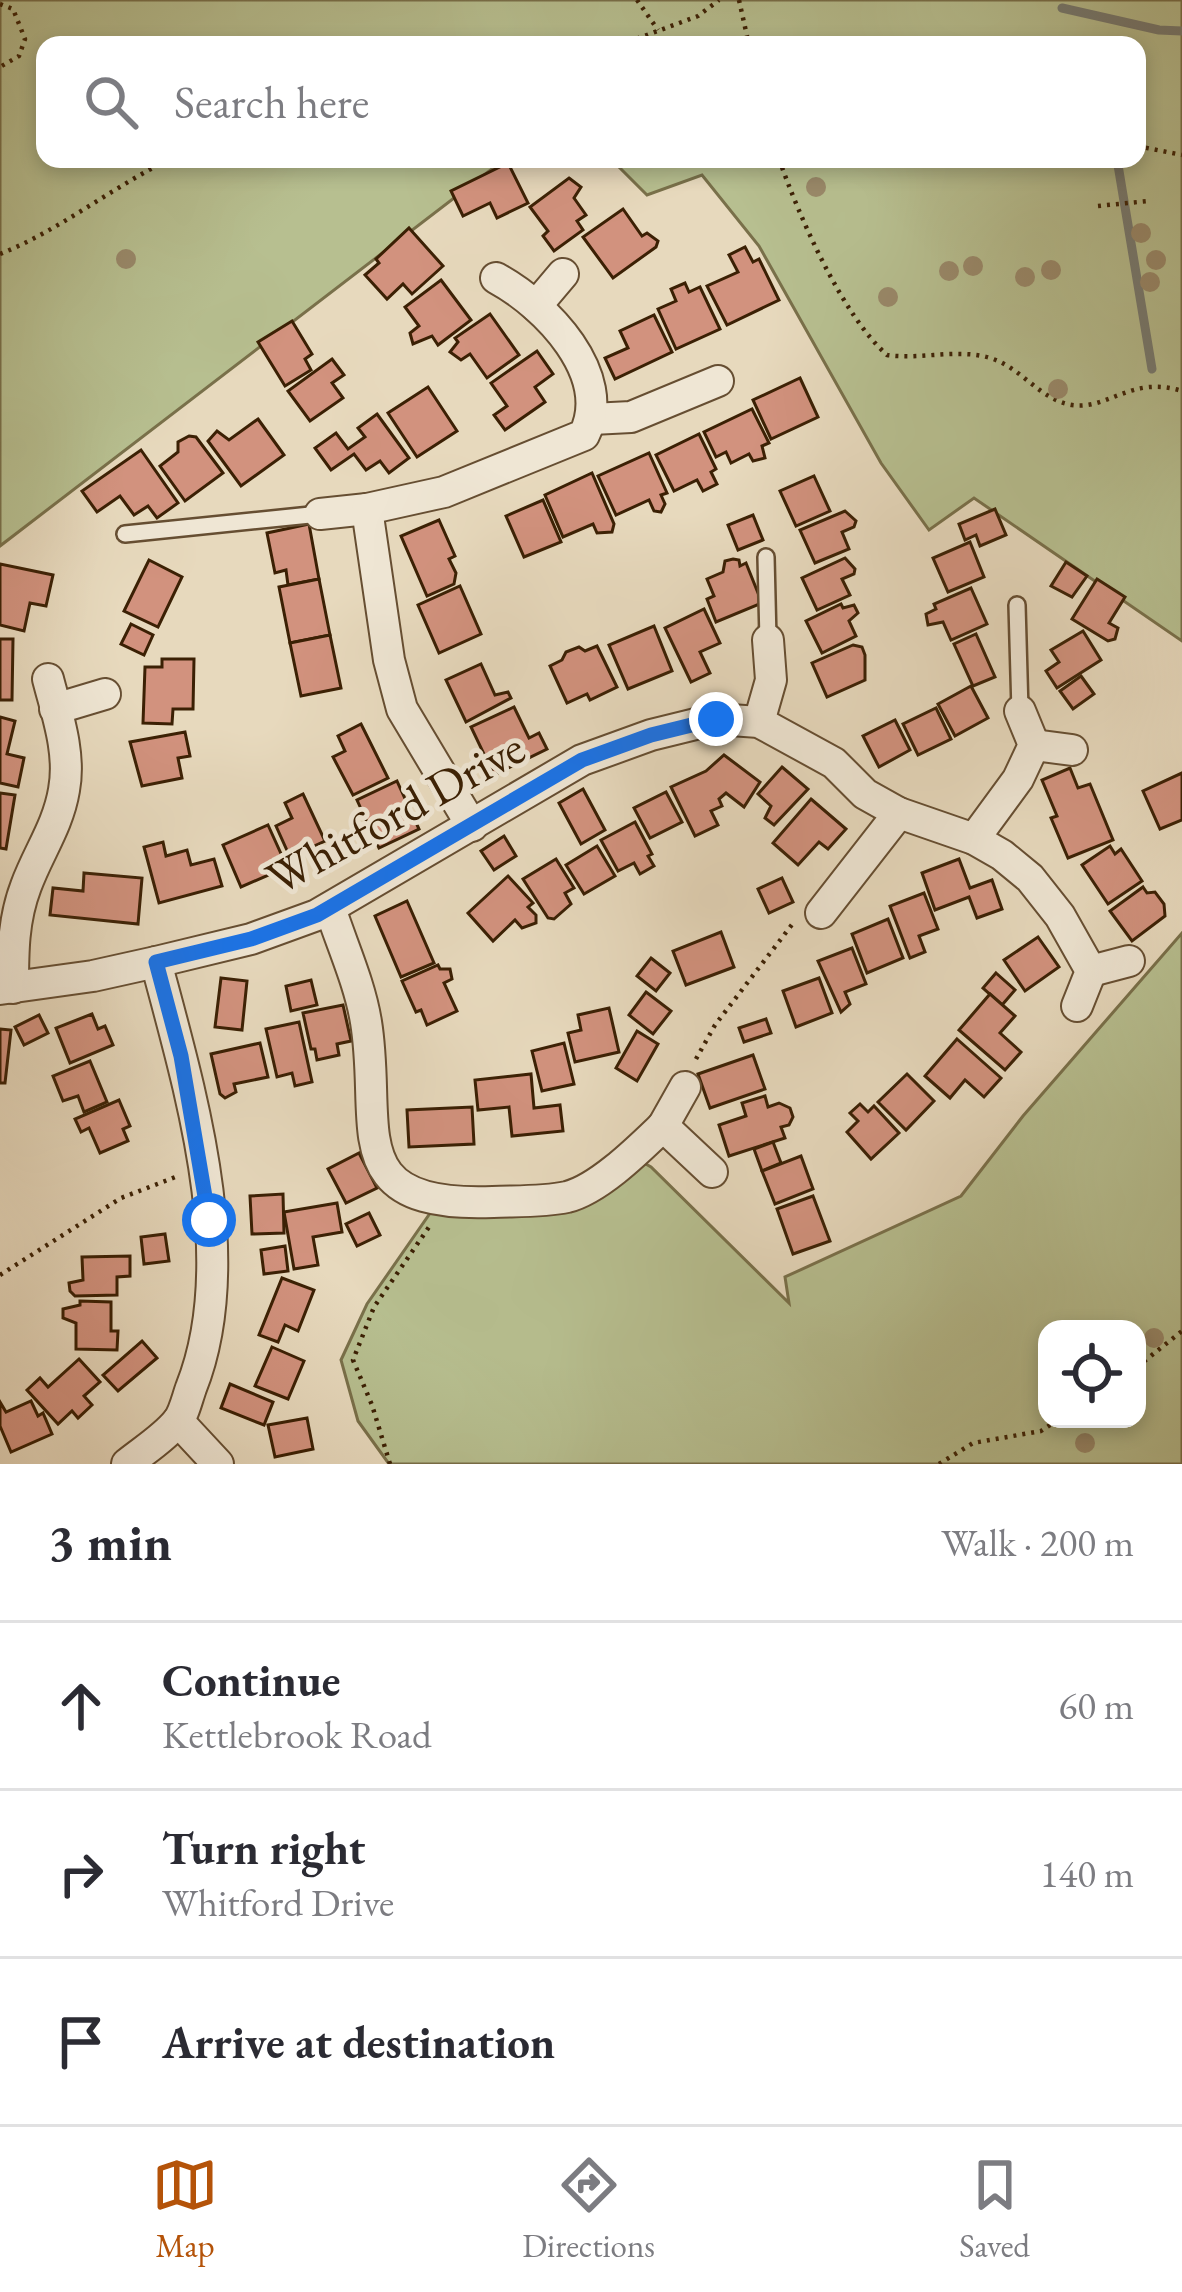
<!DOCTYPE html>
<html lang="en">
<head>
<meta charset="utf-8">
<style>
  body { margin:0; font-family:"EB Garamond",serif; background:#f7f7f7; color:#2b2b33 }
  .controls { position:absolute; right:36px; bottom:36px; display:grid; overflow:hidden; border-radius:24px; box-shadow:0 6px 18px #0003 }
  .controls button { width:108px; height:108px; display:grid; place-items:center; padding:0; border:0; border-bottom:3px solid #e1e1e2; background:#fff; color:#2b2b33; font:60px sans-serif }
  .stop { position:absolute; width:36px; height:36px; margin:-27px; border:9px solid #1a73e8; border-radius:50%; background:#fff }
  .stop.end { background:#1a73e8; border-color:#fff; box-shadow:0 3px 12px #0008 }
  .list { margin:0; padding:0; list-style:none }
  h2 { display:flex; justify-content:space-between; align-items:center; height:156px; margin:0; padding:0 48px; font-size:51px }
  h2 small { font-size:39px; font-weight:400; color:#7c7c81 }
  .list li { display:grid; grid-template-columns:78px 1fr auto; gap:36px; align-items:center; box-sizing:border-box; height:168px; padding:0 48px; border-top:3px solid #e1e1e2 }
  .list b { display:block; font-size:45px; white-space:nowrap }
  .list p { margin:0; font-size:39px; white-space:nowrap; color:#7c7c81 }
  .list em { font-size:39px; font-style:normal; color:#7c7c81 }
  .icon { flex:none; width:66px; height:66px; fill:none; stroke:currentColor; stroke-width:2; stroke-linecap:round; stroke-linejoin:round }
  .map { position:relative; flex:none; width:1182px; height:1464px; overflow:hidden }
  .search { position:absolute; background:#fff; box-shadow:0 6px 18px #0003; left:36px; right:36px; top:36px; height:132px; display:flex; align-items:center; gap:30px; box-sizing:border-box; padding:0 42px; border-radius:24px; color:#7c7c81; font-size:45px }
  .sheet { height:660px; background:#fff }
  nav { display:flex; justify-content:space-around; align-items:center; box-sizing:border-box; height:168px; border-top:3px solid #e1e1e2; background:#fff; font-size:33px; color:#7c7c81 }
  nav a { display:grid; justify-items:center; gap:6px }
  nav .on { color:#b45309 }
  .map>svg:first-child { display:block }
  .green { fill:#b7bf90; stroke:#79704a; stroke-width:3; fill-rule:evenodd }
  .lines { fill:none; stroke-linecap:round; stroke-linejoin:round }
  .stream { stroke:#767b73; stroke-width:9 }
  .building { fill:#d2927e; stroke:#3b2004; stroke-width:3 }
  .lane-casing { stroke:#664e32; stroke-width:20 }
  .street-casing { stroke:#664e32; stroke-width:34 }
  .path { stroke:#3b2004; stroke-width:4.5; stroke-dasharray:3 6; stroke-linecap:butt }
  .lane { stroke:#efe6d4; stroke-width:15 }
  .street { stroke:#efe6d4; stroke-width:30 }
  .tree { fill:#99896a }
  .route { stroke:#1a73e8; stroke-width:15 }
  .labels { text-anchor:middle; stroke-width:10; stroke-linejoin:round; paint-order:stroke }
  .street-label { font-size:48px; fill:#3b2004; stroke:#efe6d4 }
</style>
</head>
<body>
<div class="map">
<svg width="1182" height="1464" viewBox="0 0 1182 1464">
  <rect width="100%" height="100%" fill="#e7d9bd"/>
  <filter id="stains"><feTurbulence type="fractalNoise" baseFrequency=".00167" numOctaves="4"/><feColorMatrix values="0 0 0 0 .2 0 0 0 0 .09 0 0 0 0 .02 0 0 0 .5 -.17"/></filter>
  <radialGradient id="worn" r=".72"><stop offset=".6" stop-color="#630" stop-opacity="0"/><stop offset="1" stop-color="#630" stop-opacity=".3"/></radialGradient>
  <!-- green -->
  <g class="green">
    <polygon points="0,0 1182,0 1182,641 974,498 929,530 881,463 759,246 702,175 647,195 611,159 1137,159 1137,45 45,45 45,159 505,159 0,546"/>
    <path d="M1182 933V1464H389L358 1421 341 1360 367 1304 433 1209H572L637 1159 651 1167 789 1303 785 1277 961 1196 1023 1116ZM1047 1329H1137V1419H1047Z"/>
  </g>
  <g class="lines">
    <!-- stream -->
    <g class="stream">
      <polyline points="1062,8 1159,30 1182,31"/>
      <polyline points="1117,159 1152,369"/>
    </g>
  </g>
  <!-- building -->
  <g class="building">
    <polygon points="508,163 528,203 497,218 490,203 463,216 451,191"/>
    <polygon points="569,178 581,187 574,198 586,215 577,221 583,230 554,251 543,236 548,231 530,207"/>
    <polygon points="623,209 642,236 647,233 658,241 656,247 613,278 583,237"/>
    <polygon points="409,228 443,266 412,294 403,284 387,299 365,275 379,263 376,259"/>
    <polygon points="745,247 753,262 759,259 779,300 727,325 707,286 738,272 729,255"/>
    <polygon points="441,280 471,320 438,345 432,336 413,344 410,333 419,326 405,307"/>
    <polygon points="685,283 689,292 700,287 720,329 676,349 658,309 676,301 671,289"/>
    <polygon points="490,314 519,355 487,378 470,354 461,360 450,352 458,342 455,338"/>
    <polygon points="654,315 672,352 615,379 605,358 628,348 620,331"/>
    <polygon points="292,321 312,354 305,359 311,370 285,386 258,342"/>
    <polygon points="537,351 553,374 535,387 545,402 505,430 494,415 507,406 491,383"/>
    <polygon points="332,359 344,375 332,383 343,398 310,421 288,391"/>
    <polygon points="800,378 818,417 771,439 753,400"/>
    <polygon points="428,387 457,431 417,457 388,413"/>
    <polygon points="752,409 769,443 762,446 765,458 753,461 749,454 731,463 726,452 716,457 704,432"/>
    <polygon points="377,414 409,458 389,473 380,461 366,470 354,454 331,470 315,448 336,433 348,449 365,437 358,428"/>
    <polygon points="258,419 284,455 241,486 208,441 217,431 229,440"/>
    <polygon points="699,434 716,469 711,472 717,484 703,491 697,480 674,491 656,455"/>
    <polygon points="189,436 196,437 223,473 185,501 160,466 178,452 178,442"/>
    <polygon points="141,450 178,503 157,518 148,506 134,515 120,496 97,512 82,491"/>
    <polygon points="649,453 667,493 661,495 665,504 661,512 654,511 649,500 616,515 598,476"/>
    <polygon points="592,473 614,524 612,532 597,533 593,524 563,537 545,495"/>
    <polygon points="814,476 830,511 796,526 780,491"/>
    <polygon points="543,500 561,542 524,557 506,516"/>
    <polygon points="995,509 1006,535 980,546 976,535 965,540 959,524"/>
    <polygon points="845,511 856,521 854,527 842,532 849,549 815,563 800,530"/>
    <polygon points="753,515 763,540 738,550 728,525"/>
    <polygon points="439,520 455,556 449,559 456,573 454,584 427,596 401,536"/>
    <polygon points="309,524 319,579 288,585 286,570 275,573 267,533"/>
    <polygon points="970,542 984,577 948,592 933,558"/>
    <polygon points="845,558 855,569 854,574 842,579 850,595 817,610 802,578"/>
    <polygon points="733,559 739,560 740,566 746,563 762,603 716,622 707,599 714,596 707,579 723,572 725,561"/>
    <polygon points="149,560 182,577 158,627 124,611"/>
    <polygon points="1066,562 1087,576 1072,597 1051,586"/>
    <polygon points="0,564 53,575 46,606 30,603 24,631 0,625"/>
    <polygon points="319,579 330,635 290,643 279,587"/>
    <polygon points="1097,579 1125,597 1109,623 1118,628 1115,639 1108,641 1072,619"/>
    <polygon points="460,586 481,634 439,653 418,605"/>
    <polygon points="971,588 987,624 951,640 943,622 928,625 926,614 936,609 934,604"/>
    <polygon points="841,604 843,608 854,605 858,613 849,621 856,636 822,653 806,621"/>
    <polygon points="704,609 720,643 700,652 710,673 691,682 665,628"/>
    <polygon points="131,624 153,635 144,655 121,644"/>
    <polygon points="654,626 672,671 628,689 609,645"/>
    <polygon points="1083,631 1101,660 1057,688 1046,671 1059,662 1051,650"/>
    <polygon points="976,634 995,677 973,686 954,644"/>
    <polygon points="330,635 341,688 301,696 290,643"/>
    <polygon points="0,639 13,639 12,700 0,700"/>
    <polygon points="853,645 862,647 865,655 865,680 827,697 812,663"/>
    <polygon points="597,646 617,687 590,700 587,694 567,703 550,666 562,660 566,652 579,647 585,651"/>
    <polygon points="162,659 194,659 193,709 173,709 172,724 143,723 145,667 162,667"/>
    <polygon points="481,664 495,695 508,692 511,698 466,722 446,680"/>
    <polygon points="1081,676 1094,694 1073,709 1060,691"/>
    <polygon points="971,686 988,718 955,736 938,704"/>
    <polygon points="514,707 529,738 539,733 547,749 494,775 471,727"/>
    <polygon points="936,708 951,739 918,755 903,724"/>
    <polygon points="0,717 15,721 7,754 24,758 18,787 0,783"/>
    <polygon points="895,720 910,750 879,767 863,736"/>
    <polygon points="361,724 388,778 353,795 333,757 345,751 338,736"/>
    <polygon points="185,732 190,756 178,758 182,778 142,786 130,742"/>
    <polygon points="724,755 760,782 744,807 726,793 719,799 722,806 711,811 718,825 695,836 671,787 706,771"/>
    <polygon points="782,767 808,789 774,825 765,818 771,806 758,794"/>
    <polygon points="1070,768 1078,788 1090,784 1113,840 1068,858 1051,818 1057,816 1042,780"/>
    <polygon points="1182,773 1182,820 1160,829 1143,791"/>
    <polygon points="397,781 419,829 379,848 357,800"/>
    <polygon points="583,789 605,830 581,844 559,803"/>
    <polygon points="666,792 682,822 650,838 634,808"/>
    <polygon points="0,793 15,795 6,849 0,848"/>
    <polygon points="303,794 325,841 290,857 276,826 292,818 285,803"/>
    <polygon points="811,799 846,829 828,849 819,842 798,865 773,843"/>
    <polygon points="635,822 652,854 648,856 654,866 640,874 634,863 618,871 601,840"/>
    <polygon points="268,825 287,867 241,887 223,845"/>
    <polygon points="504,836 516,856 494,870 481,851"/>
    <polygon points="163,842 166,856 187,850 191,865 214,859 222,886 159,903 144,847"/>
    <polygon points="597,846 615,876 584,894 566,865"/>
    <polygon points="1110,846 1115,854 1121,849 1142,881 1108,904 1082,865"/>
    <polygon points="556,859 574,888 565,893 571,904 554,919 548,918 523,879"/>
    <polygon points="959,859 970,888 992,880 1002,909 977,918 969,897 935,910 922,873"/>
    <polygon points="84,873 142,878 138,924 50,915 53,888 83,891"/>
    <polygon points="508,876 533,903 528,907 536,915 536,923 522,928 515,920 493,941 468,913"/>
    <polygon points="782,878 793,902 769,913 758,889"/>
    <polygon points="1143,887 1147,893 1155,892 1164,904 1165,916 1132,941 1110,911"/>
    <polygon points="924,893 938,929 919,936 925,952 910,958 890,906"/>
    <polygon points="407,901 434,963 401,977 375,916"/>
    <polygon points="888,919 903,958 867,973 852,934"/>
    <polygon points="721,932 734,967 686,985 673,951"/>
    <polygon points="1038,937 1059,967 1025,991 1004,960"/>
    <polygon points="852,948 866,984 845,992 850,1004 841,1012 818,961"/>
    <polygon points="651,958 670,973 656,991 637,976"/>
    <polygon points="438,965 440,969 450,969 452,979 444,983 457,1011 427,1025 421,1010 416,1012 402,981"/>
    <polygon points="996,973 1015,990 1002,1005 983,988"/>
    <polygon points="221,978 247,981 242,1030 215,1027"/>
    <polygon points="819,978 832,1013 796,1027 783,991"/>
    <polygon points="311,980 317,1005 291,1011 286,986"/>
    <polygon points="646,992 671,1011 653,1034 629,1015"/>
    <polygon points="990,994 1015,1016 1000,1033 1021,1052 1005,1070 959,1030"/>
    <polygon points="343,1005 351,1041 337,1044 339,1055 317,1060 315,1049 311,1049 303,1013"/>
    <polygon points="609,1008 619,1052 575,1062 568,1033 581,1030 578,1015"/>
    <polygon points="92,1014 98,1029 105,1026 113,1045 70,1063 56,1028"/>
    <polygon points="39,1015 48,1033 24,1045 15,1027"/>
    <polygon points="766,1019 771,1033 744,1042 739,1028"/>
    <polygon points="299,1022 312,1082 295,1086 292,1073 277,1077 266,1029"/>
    <polygon points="0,1029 11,1030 5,1083 0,1083"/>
    <polygon points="637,1031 658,1044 637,1081 616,1068"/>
    <polygon points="957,1039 1001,1078 984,1097 965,1080 950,1098 925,1076"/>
    <polygon points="260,1043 268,1077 234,1084 236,1092 225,1098 220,1094 211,1054"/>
    <polygon points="564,1043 574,1084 542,1091 532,1051"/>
    <polygon points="753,1055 765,1089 710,1108 698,1074"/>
    <polygon points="90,1061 107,1102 84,1112 78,1096 63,1101 53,1076"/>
    <polygon points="531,1074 534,1108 560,1105 563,1131 512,1136 509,1107 478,1110 475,1080"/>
    <polygon points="907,1074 934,1101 906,1130 878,1102"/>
    <polygon points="765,1096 768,1107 779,1103 790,1108 793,1117 789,1125 781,1127 785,1138 729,1156 719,1125 746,1116 742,1103"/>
    <polygon points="119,1100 130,1126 123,1129 128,1141 100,1153 89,1128 81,1132 75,1119"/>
    <polygon points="860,1104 868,1112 874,1106 899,1133 871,1159 847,1132 858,1121 850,1113"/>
    <polygon points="472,1107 474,1144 409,1147 407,1110"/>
    <polygon points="773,1142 781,1163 762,1171 754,1149"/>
    <polygon points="359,1153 377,1188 346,1203 328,1169"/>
    <polygon points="801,1156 813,1189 775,1204 762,1171"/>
    <polygon points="283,1194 284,1233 252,1234 250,1196"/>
    <polygon points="813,1196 830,1241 793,1254 777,1209"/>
    <polygon points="337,1203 342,1232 313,1237 318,1265 294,1269 284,1212"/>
    <polygon points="369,1213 380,1235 357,1246 346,1224"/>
    <polygon points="165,1234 169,1261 144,1264 141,1237"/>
    <polygon points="285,1246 288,1271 264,1274 261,1250"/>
    <polygon points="130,1256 130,1276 117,1277 117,1295 75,1296 70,1291 69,1283 83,1280 82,1257"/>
    <polygon points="282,1278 314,1290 298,1331 285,1325 278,1342 259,1335"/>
    <polygon points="80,1301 111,1302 111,1331 118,1331 117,1350 76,1349 76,1323 63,1318 63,1309 80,1305"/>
    <polygon points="142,1341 157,1358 118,1391 103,1375"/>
    <polygon points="272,1347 304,1361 288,1399 255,1386"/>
    <polygon points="79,1359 100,1382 84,1396 92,1405 78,1418 72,1411 58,1424 27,1390 40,1378 48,1387"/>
    <polygon points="230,1384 273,1402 264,1425 221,1408"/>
    <polygon points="31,1401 38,1416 43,1413 52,1434 11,1452 0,1426 0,1402 6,1412"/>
    <polygon points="307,1418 313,1449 275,1457 268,1425"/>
  </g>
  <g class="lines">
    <!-- lane casing -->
    <g class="lane-casing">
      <g id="lane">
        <polyline points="125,534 320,514"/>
        <polyline points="766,557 768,640"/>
        <polyline points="1017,605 1020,711"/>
      </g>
    </g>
    <!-- street casing -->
    <g class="street-casing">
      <g id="street">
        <polyline points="536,306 563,274"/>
        <polyline points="592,419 631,417 718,381"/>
        <polyline points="320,514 367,509"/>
        <polyline points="55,709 105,694"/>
        <polyline points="759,722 771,680 768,640"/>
        <polyline points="1034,745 1072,750"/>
        <path d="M472 826 402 709 389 660 367 509 444 492 584 435C614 375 546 305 496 278"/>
        <polyline points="974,839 1018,779 1034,745 1020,711"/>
        <path d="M330 908C342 945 360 984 366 1022 383 1126 338 1208 493 1202 516 1201 544 1202 567 1197 599 1189 639 1149 663 1126L712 1172"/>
        <polyline points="821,913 899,813"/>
        <polyline points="1091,971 1129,961"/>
        <path d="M13 988C13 952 13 920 26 886 38 853 58 826 64 790 71 753 57 714 48 679"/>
        <polyline points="0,989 93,976 156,962 251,939 317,915 582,760 651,735 716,719 759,722 834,763 865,794 899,813 974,839 1002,855 1030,878 1060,916 1091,971 1077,1006"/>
        <polyline points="663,1126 685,1087"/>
        <polyline points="178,1421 218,1464"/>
        <path d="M127 1464C143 1451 164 1438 177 1422 184 1414 187 1399 191 1388 242 1260 190 1090 156 962"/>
      </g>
    </g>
    <!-- path -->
    <g class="path">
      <polyline points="637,0 658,30"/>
      <polyline points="739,0 749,45"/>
      <polyline points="0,4 13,9 25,39 19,56 0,67"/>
      <polyline points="620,45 698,16 719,0"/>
      <polyline points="1137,146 1182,155"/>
      <path d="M779 159C799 216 842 315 887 355 920 360 958 348 990 358 1021 367 1040 400 1072 405 1109 410 1131 375 1182 391"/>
      <polyline points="1098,206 1148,201"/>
      <path d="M0 254C60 230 111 188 170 159"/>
      <polyline points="696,1059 715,1025 794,922"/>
      <polyline points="0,1275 121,1198 178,1176"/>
      <polyline points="1137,1367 1182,1331"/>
      <polyline points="390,1464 372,1405 353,1360 374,1307 429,1227"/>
      <polyline points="939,1464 973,1443 1041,1431 1059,1419"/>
    </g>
    <!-- lane -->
    <use href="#lane" class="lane"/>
    <!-- street -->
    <use href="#street" class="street"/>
  </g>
  <!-- trees -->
  <g class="tree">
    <circle cx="816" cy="187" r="10"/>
    <circle cx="1141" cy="233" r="10"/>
    <circle cx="126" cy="259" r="10"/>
    <circle cx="1156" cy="260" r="10"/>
    <circle cx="973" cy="266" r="10"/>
    <circle cx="1051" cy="270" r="10"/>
    <circle cx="949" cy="271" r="10"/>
    <circle cx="1025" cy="277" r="10"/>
    <circle cx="1150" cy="282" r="10"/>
    <circle cx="888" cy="297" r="10"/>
    <circle cx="1058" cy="389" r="10"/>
    <circle cx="1154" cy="1338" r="10"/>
    <circle cx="1085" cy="1443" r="10"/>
  </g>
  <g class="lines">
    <!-- route -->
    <polyline class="route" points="209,1220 181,1056 156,962 251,939 317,915 582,760 651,735 716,719"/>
  </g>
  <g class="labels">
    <!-- street labels -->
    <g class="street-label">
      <text transform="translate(395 812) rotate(-29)" y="17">Whitford Drive</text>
    </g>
  </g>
  <rect width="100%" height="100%" filter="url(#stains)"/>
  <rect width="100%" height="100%" fill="url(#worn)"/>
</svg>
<div class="controls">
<button><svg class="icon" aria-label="locate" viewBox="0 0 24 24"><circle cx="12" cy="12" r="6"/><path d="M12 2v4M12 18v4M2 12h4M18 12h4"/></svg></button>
</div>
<div class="stop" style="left:209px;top:1220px"></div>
<div class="stop end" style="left:716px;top:719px"></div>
<div class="search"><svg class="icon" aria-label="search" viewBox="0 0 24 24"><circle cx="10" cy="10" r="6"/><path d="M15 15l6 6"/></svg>Search here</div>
</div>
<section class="sheet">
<h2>3 min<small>Walk · 200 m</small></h2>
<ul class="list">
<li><svg class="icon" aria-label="ahead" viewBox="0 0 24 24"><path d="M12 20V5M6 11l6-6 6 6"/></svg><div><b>Continue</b><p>Kettlebrook Road</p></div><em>60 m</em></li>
<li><svg class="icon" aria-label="right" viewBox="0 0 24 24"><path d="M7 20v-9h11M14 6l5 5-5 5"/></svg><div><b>Turn right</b><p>Whitford Drive</p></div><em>140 m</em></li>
<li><svg class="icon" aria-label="arrive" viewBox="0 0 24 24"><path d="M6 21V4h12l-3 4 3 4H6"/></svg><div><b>Arrive at destination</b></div></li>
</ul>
</section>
<nav>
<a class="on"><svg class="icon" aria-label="map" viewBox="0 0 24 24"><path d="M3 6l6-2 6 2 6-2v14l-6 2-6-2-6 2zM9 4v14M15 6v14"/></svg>Map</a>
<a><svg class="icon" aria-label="directions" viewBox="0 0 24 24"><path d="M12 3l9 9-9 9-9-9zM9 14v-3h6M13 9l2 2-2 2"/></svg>Directions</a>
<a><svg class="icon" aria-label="saved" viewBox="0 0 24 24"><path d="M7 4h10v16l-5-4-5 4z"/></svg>Saved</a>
</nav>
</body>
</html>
